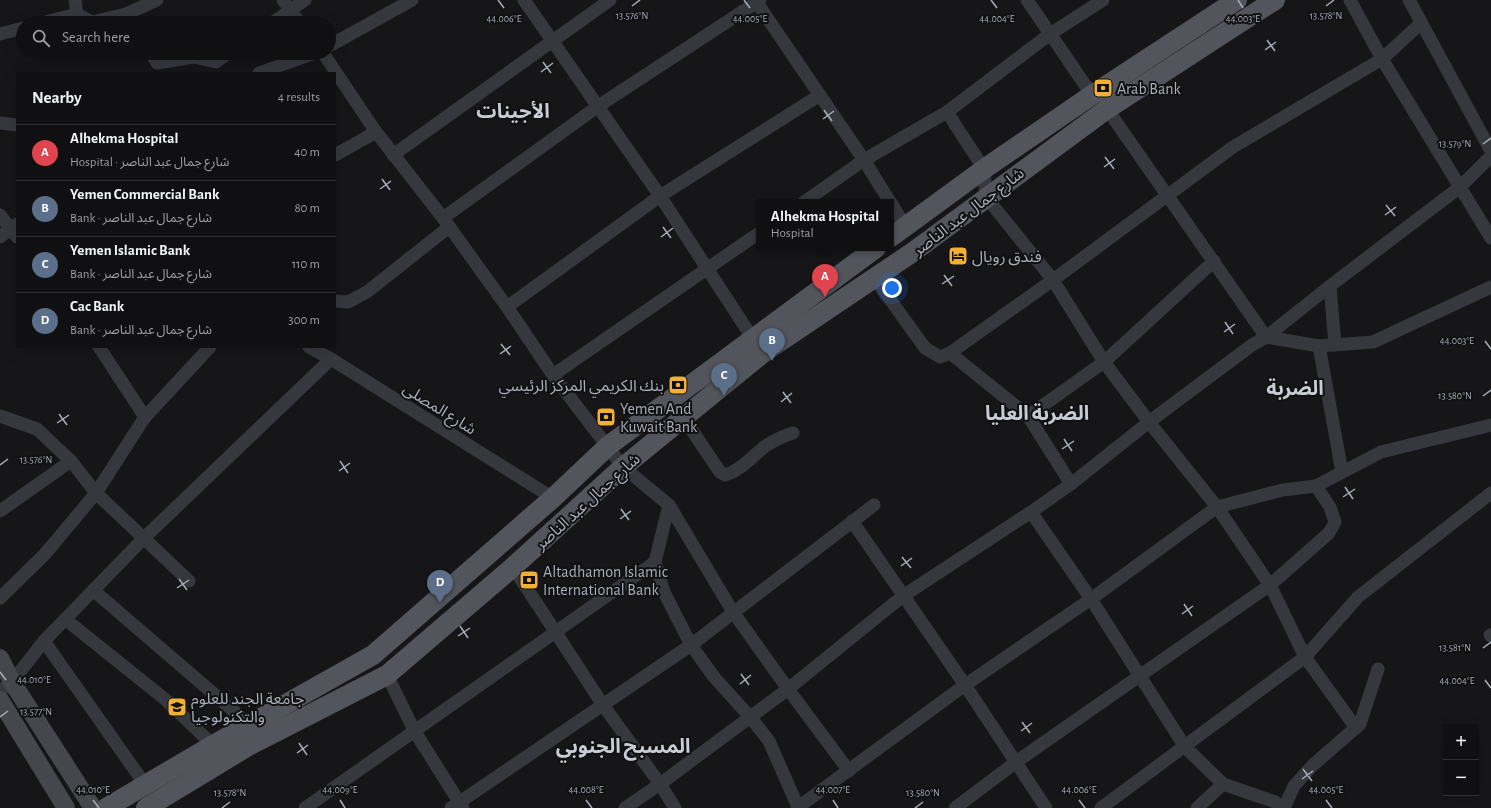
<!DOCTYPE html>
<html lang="en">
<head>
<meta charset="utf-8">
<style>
  body { margin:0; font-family:"Alegreya Sans","Noto Sans Arabic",sans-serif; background:#1e1e20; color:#f1f3f6 }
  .controls { position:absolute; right:12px; bottom:12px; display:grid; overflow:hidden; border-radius:0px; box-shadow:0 4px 16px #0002 }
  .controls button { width:36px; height:36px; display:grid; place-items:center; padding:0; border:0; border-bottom:1px solid #303032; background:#101012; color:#f1f3f6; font:20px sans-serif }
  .you { position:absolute; left:892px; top:288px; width:14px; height:14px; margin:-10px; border:3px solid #fff; border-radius:50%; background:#1a73e8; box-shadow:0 0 0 6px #1a73e833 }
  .badge { display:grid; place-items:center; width:26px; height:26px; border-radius:50%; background:#8c9099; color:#fff; font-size:13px; font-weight:700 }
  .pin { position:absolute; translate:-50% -33px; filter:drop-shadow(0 1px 2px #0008) }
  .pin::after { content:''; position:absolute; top:21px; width:14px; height:12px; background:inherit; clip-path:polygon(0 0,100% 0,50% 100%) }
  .popup { position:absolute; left:756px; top:199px; width:138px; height:52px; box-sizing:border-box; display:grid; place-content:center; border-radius:0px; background:#101012; filter:drop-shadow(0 1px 3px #0005); font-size:13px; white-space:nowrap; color:#9c9d9f }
  .popup b { font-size:15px; color:#f1f3f6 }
  .popup::after { content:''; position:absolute; left:50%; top:100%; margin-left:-8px; border:8px solid transparent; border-top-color:#101012 }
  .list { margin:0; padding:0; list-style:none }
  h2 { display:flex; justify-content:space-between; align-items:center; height:52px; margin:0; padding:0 16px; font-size:17px }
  h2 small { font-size:13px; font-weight:400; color:#9c9d9f }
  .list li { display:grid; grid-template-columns:26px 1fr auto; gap:12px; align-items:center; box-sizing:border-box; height:56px; padding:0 16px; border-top:1px solid #303032 }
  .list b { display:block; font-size:15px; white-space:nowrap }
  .list p { margin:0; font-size:13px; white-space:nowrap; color:#9c9d9f }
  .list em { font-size:13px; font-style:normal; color:#9c9d9f }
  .icon { flex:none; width:22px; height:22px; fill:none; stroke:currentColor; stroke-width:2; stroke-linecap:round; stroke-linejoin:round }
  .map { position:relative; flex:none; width:1491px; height:808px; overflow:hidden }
  .search { position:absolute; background:#101012; box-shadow:0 4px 16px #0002; left:16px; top:16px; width:320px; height:44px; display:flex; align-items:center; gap:10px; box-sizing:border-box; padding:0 14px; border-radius:22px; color:#9c9d9f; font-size:15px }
  .panel { position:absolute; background:#101012; box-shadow:0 4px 16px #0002; left:16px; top:72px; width:320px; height:276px; border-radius:0px }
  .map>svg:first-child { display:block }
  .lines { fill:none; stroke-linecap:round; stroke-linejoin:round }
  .minor { stroke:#37383d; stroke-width:13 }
  .secondary { stroke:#45474d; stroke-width:18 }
  .primary { stroke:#53555c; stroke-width:20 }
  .ticks { fill:none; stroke:#a8adb8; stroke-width:1.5 }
  .labels { text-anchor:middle; stroke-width:4; stroke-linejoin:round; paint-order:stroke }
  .poi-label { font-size:16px; fill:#a8adb8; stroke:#111113; text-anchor:start }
  .street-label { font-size:16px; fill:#a8adb8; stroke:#111113 }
  .district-label { font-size:20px; font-weight:bold; fill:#c9ccd4; stroke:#111113 }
  .ticks-label { font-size:10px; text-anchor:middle; fill:#a8adb8; stroke:#111113; stroke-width:4; stroke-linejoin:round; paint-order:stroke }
</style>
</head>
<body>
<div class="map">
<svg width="1491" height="808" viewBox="0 0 1491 808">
  <rect width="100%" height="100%" fill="#161618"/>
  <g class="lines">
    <!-- minor -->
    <g class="minor">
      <polyline points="75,0 77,14"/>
      <polyline points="283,0 300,23"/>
      <polyline points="524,0 660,196 753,339"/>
      <polyline points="755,0 864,160 890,202"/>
      <polyline points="1027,0 1092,95"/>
      <polyline points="1350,0 1382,59 1491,238"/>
      <polyline points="1409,0 1491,151"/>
      <polyline points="42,23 77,14 92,22 126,14 157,0"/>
      <polyline points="272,23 305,0"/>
      <polyline points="0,34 23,28"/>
      <polyline points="329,46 412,0"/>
      <polyline points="151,53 157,63 194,57 216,62 228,53"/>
      <polyline points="323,53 376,132 443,218 507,307 553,375 623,467 669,505 733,612 788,689 849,771"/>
      <polyline points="259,73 315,53"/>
      <polyline points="1107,109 1266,337 1319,346 1373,342 1491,287"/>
      <polyline points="947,112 984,169 986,197 1053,280 1104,362 1149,422 1217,507 1270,585 1305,657 1356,728"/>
      <polyline points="0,123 17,125"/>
      <polyline points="335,155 376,132"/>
      <polyline points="393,155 610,0"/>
      <polyline points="804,202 864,160 947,112 1050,34 1103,0"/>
      <polyline points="891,203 905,226"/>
      <polyline points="0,215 17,237"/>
      <polyline points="443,218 597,107 760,0"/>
      <polyline points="0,237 17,224"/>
      <polyline points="874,277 925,348 940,357 950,353 1053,280 1233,147 1382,59 1421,23"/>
      <polyline points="1330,286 1335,345"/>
      <polyline points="335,301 348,302 367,292 449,227"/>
      <polyline points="507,307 660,196 820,95"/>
      <polyline points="1319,346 1342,472"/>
      <polyline points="99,347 145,417"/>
      <polyline points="309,347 331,359 553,498"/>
      <polyline points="950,353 1028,416 1071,484"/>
      <polyline points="553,375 759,233"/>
      <polyline points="0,416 37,429 71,461 96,493 189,581"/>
      <polyline points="1028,416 1104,362 1214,261"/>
      <path d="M683 417 720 472 725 475C740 471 752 457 764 447 773 441 783 436 793 433"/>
      <polyline points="669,505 655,562 664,592 691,645 714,677 751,718 769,741 798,807"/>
      <polyline points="0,511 71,461"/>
      <polyline points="1031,512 1091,599 1185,747 1223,784 1275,802 1284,808"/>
      <polyline points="852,521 965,685 1046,808"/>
      <polyline points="513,567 603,705 660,784 675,808"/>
      <polyline points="93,590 250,725"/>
      <polyline points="0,598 45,554 96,493 145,417 210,347"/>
      <polyline points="65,619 166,700 213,745"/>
      <polyline points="1490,635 1491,636"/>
      <polyline points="44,641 146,786"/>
      <polyline points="387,675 415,732 463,808"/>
      <polyline points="0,691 12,682 44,641 144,538 331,359"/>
      <polyline points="305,808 655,562"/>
      <polyline points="451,808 691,645 874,505"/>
      <polyline points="625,808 660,784 788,689 903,596 1031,512 1071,484 1149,422 1252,345 1266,337 1330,286 1460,187 1491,156"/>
      <polyline points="797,808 965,685 1091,599 1217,507 1283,490 1316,486 1381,452 1491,425"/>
      <polyline points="955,808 1016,762 1270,585 1329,533 1335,522 1330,507 1316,486"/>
      <polyline points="1101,808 1305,657 1358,597 1491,493"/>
      <polyline points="1197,808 1223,784"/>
      <polyline points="1284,808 1294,786 1312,766 1360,724 1378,669"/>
    </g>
    <!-- secondary -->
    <g class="secondary">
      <polyline points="0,658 12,682 93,808"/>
      <polyline points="0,700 66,808"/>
    </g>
    <!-- primary -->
    <g class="primary">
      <polyline points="891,237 984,169 1092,95 1237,0"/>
      <polyline points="106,808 213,745 373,655 553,498 608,446 876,248"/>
      <polyline points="146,808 250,745 387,675 513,567 623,467 763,353 913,252 1107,109 1275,0"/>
    </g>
  </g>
  <!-- ticks -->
  <path class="ticks" d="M498 0 504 8M744 0 750 8M991 0 997 8M1238 0 1243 8M632 6 640 0M1326 6 1334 0M1267 40 1275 51M1265 50 1276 42M543 62 551 73M541 72 553 63M824 110 832 121M823 119 834 111M1483 144 1491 138M1105 157 1114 169M1104 167 1115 159M382 179 390 190M380 189 391 181M1386 205 1395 216M1385 215 1396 207M663 227 671 238M661 237 673 228M944 275 952 286M942 284 954 276M1225 322 1233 334M1224 332 1235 324M1485 341 1491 349M501 344 510 355M500 354 511 346M783 392 791 403M1483 396 1491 390M781 402 792 393M59 414 67 425M57 423 69 415M1064 439 1072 451M1062 449 1074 441M340 461 348 473M0 465 8 459M339 471 350 463M1345 487 1353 499M1343 497 1355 489M621 509 629 520M620 519 631 511M902 557 911 568M901 566 912 558M179 579 187 590M177 588 189 580M1184 604 1192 616M1182 614 1193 606M460 626 468 638M458 636 470 628M1483 648 1491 642M0 672 6 680M741 674 749 685M1485 680 1491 688M740 684 751 675M0 717 8 711M1022 722 1030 733M1021 731 1032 723M299 743 307 755M297 753 308 745M1303 769 1312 781M1302 779 1313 771M93 800 99 808M340 800 345 808M586 800 592 808M833 800 838 808M1079 800 1085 808M1326 800 1332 808M222 808 230 802M915 808 923 802"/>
  <!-- icons -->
  <defs>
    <g id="bank-square" transform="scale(1)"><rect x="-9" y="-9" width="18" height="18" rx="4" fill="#f2b134" stroke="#111113"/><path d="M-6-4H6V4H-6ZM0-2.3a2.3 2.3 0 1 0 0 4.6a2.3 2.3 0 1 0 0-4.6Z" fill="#111"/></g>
    <g id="hotel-square" transform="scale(1)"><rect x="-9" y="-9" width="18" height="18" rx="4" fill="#f2b134" stroke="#111113"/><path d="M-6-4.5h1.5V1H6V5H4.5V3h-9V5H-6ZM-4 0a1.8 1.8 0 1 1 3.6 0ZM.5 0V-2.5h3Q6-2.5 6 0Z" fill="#111"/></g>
    <g id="university-square" transform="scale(1)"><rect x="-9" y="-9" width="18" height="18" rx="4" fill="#f2b134" stroke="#111113"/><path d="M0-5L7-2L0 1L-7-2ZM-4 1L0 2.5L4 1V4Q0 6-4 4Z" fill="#111"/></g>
  </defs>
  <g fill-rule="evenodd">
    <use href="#bank-square" x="1103" y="88"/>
    <use href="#hotel-square" x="958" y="256"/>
    <use href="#bank-square" x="678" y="385"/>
    <use href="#bank-square" x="606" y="417"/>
    <use href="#bank-square" x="529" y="580"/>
    <use href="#university-square" x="177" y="707"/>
  </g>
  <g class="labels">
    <!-- poi labels -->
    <g class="poi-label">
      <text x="1117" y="94">Arab Bank</text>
      <text x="972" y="262">فندق رويال</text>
      <text x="664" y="391" text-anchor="end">بنك الكريمي المركز الرئيسي</text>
      <text x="620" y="414">Yemen And<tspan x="620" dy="18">Kuwait Bank</tspan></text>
      <text x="543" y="577">Altadhamon Islamic<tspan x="543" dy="18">International Bank</tspan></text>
      <text x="191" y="704">جامعة الجند للعلوم<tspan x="191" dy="18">والتكنولوجيا</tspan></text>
    </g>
    <!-- street labels -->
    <g class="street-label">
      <text transform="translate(968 211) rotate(-37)" y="6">شارع جمال عبد الناصر</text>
      <text transform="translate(440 408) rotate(32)" y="6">شارع المصلى</text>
      <text transform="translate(587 501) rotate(-42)" y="6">شارع جمال عبد الناصر</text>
    </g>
    <!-- district labels -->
    <g class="district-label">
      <text x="513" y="118">الأجينات</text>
      <text x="1295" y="395">الضربة</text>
      <text x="1037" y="420">الضربة العليا</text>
      <text x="623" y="753">المسبح الجنوبي</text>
    </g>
  </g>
  <g class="ticks-label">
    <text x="632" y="19">13.576°N</text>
    <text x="1326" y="19">13.578°N</text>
    <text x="504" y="22">44.006°E</text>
    <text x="750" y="22">44.005°E</text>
    <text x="997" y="22">44.004°E</text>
    <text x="1243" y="22">44.003°E</text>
    <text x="1455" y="147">13.579°N</text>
    <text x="1457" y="344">44.003°E</text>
    <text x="1455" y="399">13.580°N</text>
    <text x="36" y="463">13.576°N</text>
    <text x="1455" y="651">13.581°N</text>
    <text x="34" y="683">44.010°E</text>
    <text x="1457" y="684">44.004°E</text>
    <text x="36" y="715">13.577°N</text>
    <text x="93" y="793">44.010°E</text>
    <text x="340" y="793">44.009°E</text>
    <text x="586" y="793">44.008°E</text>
    <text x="833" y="793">44.007°E</text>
    <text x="1079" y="793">44.006°E</text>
    <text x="1326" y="793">44.005°E</text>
    <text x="230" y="796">13.578°N</text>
    <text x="923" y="796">13.580°N</text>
  </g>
</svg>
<div class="controls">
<button>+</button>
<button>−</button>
</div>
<div class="you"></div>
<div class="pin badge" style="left:825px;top:297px;background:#e0444e">A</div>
<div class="popup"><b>Alhekma Hospital</b>Hospital</div>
<div class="pin badge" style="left:772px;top:361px;background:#5c6f8a">B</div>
<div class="pin badge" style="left:724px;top:396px;background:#5c6f8a">C</div>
<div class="pin badge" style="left:440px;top:603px;background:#5c6f8a">D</div>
<div class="search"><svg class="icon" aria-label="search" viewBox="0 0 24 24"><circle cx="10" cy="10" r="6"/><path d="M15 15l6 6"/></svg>Search here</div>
<section class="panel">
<h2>Nearby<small>4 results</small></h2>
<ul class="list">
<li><span class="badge" style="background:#e0444e">A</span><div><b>Alhekma Hospital</b><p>Hospital · شارع جمال عبد الناصر</p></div><em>40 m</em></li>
<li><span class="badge" style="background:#5c6f8a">B</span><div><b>Yemen Commercial Bank</b><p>Bank · شارع جمال عبد الناصر</p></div><em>80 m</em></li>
<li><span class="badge" style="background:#5c6f8a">C</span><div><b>Yemen Islamic Bank</b><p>Bank · شارع جمال عبد الناصر</p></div><em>110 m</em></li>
<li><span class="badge" style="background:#5c6f8a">D</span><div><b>Cac Bank</b><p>Bank · شارع جمال عبد الناصر</p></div><em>300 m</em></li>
</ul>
</section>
</div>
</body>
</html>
